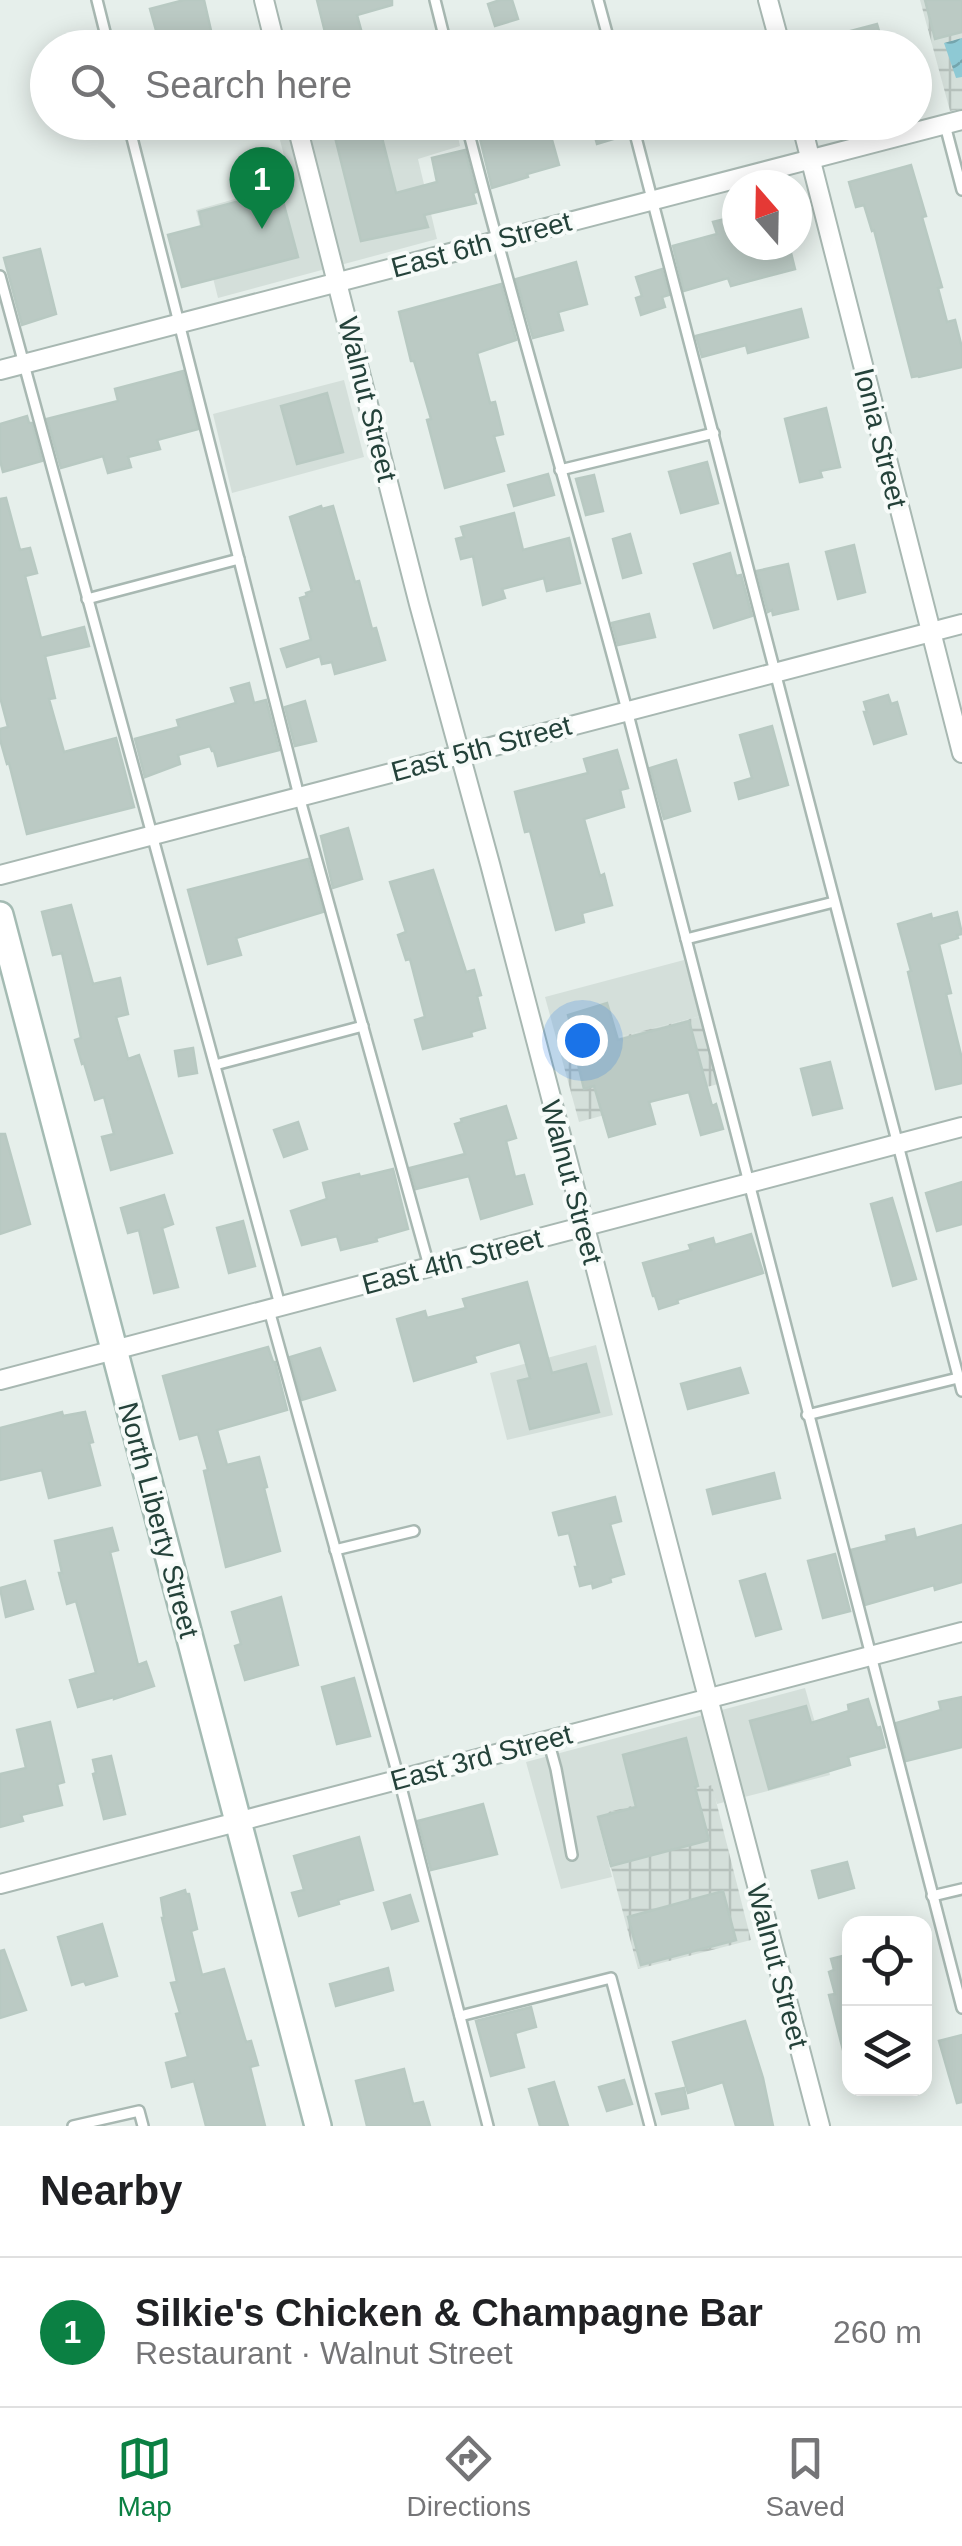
<!DOCTYPE html>
<html lang="en">
<head>
<meta charset="utf-8">
<style>
  body { margin:0; font-family:Helvetica,sans-serif; background:#f2f2f2; color:#202124 }
  .controls { position:absolute; right:30px; bottom:30px; display:grid; overflow:hidden; border-radius:20px; box-shadow:0 5px 25px #0003 }
  .controls button { width:90px; height:90px; display:grid; place-items:center; padding:0; border:0; border-bottom:2px solid #e0e0e0; background:#fff; color:#202124; font:50px sans-serif }
  .compass { position:absolute; left:722px; top:170px; width:90px; height:90px; border-radius:50%; background:#fff; box-shadow:0 5px 25px #0003; rotate:340deg }
  .you { position:absolute; left:582px; top:1040px; width:35px; height:35px; margin:-25px; border:8px solid #fff; border-radius:50%; background:#1a73e8; box-shadow:0 0 0 15px #1a73e833 }
  .badge { display:grid; place-items:center; width:65px; height:65px; border-radius:50%; background:#0b8043; color:#fff; font-size:32px; font-weight:700 }
  .pin { position:absolute; translate:-50% -82px; filter:drop-shadow(0 2px 5px #0008) }
  .pin::after { content:''; position:absolute; top:52px; width:35px; height:30px; background:inherit; clip-path:polygon(0 0,100% 0,50% 100%) }
  .list { margin:0; padding:0; list-style:none }
  h2 { display:flex; justify-content:space-between; align-items:center; height:130px; margin:0; padding:0 40px; font-size:42px }
  h2 small { font-size:32px; font-weight:400; color:#757577 }
  .list li { display:grid; grid-template-columns:65px 1fr auto; gap:30px; align-items:center; box-sizing:border-box; height:150px; padding:0 40px; border-top:2px solid #e0e0e0 }
  .list b { display:block; font-size:38px; white-space:nowrap }
  .list p { margin:0; font-size:32px; white-space:nowrap; color:#757577 }
  .list em { font-size:32px; font-style:normal; color:#757577 }
  .icon { flex:none; width:55px; height:55px; fill:none; stroke:currentColor; stroke-width:2; stroke-linecap:round; stroke-linejoin:round }
  .map { position:relative; flex:none; width:962px; height:2126px; overflow:hidden }
  .search { position:absolute; background:#fff; box-shadow:0 5px 25px #0003; left:30px; right:30px; top:30px; height:110px; display:flex; align-items:center; gap:25px; box-sizing:border-box; padding:0 35px; border-radius:55px; color:#757577; font-size:38px }
  .sheet { height:280px; background:#fff }
  nav { display:flex; justify-content:space-around; align-items:center; box-sizing:border-box; height:140px; border-top:2px solid #e0e0e0; background:#fff; font-size:28px; color:#757577 }
  nav a { display:grid; justify-items:center; gap:5px }
  nav .on { color:#0b8043 }
  .map>svg:first-child { display:block }
  .built { fill:#d4dfda }
  .industrial { fill:url(#industrial-grid) }
  .water { fill:url(#water-waves) }
  .building { fill:#bbcac4; stroke:#b8c9c2; stroke-width:2.5 }
  .lines { fill:none; stroke-linecap:round; stroke-linejoin:round }
  .lane-casing { stroke:#a8b8b2; stroke-width:14 }
  .street-casing { stroke:#a8b8b2; stroke-width:22 }
  .secondary-casing { stroke:#a4bbb3; stroke-width:30 }
  .lane { stroke:#fff; stroke-width:9 }
  .street { stroke:#fff; stroke-width:18 }
  .secondary { stroke:#fff; stroke-width:25 }
  .labels { text-anchor:middle; stroke-width:8; stroke-linejoin:round; paint-order:stroke }
  .street-label { font-size:28px; fill:#24423a; stroke:#f7fbf9 }
</style>
</head>
<body>
<div class="map">
<svg width="962" height="2126" viewBox="0 0 962 2126">
  <defs>
    <pattern id="industrial-grid" width="8" height="8" patternUnits="userSpaceOnUse" patternTransform="scale(2.5)"><rect width="8" height="8" fill="#d4dfda"/><path d="M0 4h8M4 0v8" fill="none" stroke="#b6c1bc"/></pattern>
    <pattern id="water-waves" width="16" height="10" patternUnits="userSpaceOnUse" patternTransform="scale(2.5)"><rect width="16" height="10" fill="#8ec9d4"/><path d="M0 5q4-4 8 0t8 0" fill="none" stroke="#74a5ad"/></pattern>
  </defs>
  <rect width="100%" height="100%" fill="#e6efeb"/>
  <!-- built -->
  <g class="built">
    <polygon points="349,123 455,123 460,146 418,159 437,239 218,298 196,210 291,183 280,140"/>
    <polygon points="344,380 364,457 232,493 213,414"/>
    <polygon points="684,960 701,1016 560,1052 545,997"/>
    <polygon points="596,1345 613,1415 507,1440 490,1373"/>
    <polygon points="805,1688 830,1775 717,1804 711,1786 597,1816 612,1877 561,1889 526,1762"/>
  </g>
  <!-- industrial -->
  <g class="industrial">
    <polygon points="920,0 962,0 962,109 950,111"/>
    <polygon points="701,1016 718,1084 579,1122 560,1052"/>
    <polygon points="712,1785 751,1940 638,1969 597,1815"/>
  </g>
  <!-- water -->
  <polygon class="water" points="962,38 962,77 956,78 944,43"/>
  <!-- building -->
  <g class="building">
    <polygon points="184,0 204,0 215,48 161,48 150,9"/>
    <polygon points="317,0 392,0 392,5 357,15 366,48 329,48"/>
    <polygon points="500,0 512,0 518,19 495,26 488,4"/>
    <polygon points="925,0 962,0 962,32 935,39"/>
    <polygon points="877,24 884,48 810,48 809,42"/>
    <polygon points="356,122 378,122 396,193 437,182 432,158 465,150 476,192 473,193 476,203 424,215 428,227 361,241 333,129"/>
    <polygon points="490,122 547,122 559,165 527,174 528,177 492,188 477,126"/>
    <polygon points="591,122 624,122 627,135 597,144"/>
    <polygon points="911,165 926,216 922,217 942,287 938,288 947,322 955,320 962,348 962,367 919,377 918,376 912,377 874,230 872,231 864,205 856,207 849,182"/>
    <polygon points="280,190 298,257 182,287 168,235 202,226 199,212"/>
    <polygon points="737,216 737,245 789,245 795,269 731,286 728,278 684,291 673,246 717,234 713,222"/>
    <polygon points="40,249 56,314 22,325 4,258"/>
    <polygon points="576,262 587,304 558,312 563,330 533,338 516,279"/>
    <polygon points="662,269 669,295 662,297 665,307 641,315 636,298 642,296 636,277"/>
    <polygon points="501,284 516,340 477,353 490,403 495,402 503,434 494,436 504,471 445,488 427,420 431,419 414,361 411,361 399,312"/>
    <polygon points="801,309 808,337 748,353 746,345 702,357 696,336"/>
    <polygon points="183,371 198,429 157,440 160,449 128,457 131,467 108,473 103,456 61,468 47,419 118,401 115,389"/>
    <polygon points="327,393 343,452 297,464 281,406"/>
    <polygon points="826,408 840,467 820,471 822,477 800,482 785,419"/>
    <polygon points="27,416 29,423 32,423 42,461 3,472 0,460 0,424"/>
    <polygon points="707,462 718,503 681,513 669,472"/>
    <polygon points="548,474 554,495 514,506 508,485"/>
    <polygon points="594,475 603,511 586,515 576,479"/>
    <polygon points="6,498 20,550 30,548 37,573 25,576 41,638 84,627 89,646 45,656 55,698 49,699 64,752 116,738 134,807 27,834 9,763 7,764 0,739 0,729 8,727 0,697 0,499"/>
    <polygon points="321,506 322,509 333,506 355,582 359,581 372,629 376,628 385,660 335,674 332,662 322,664 320,656 287,667 281,649 311,640 300,598 307,596 306,593 312,591 290,517"/>
    <polygon points="514,513 523,550 569,538 580,583 547,591 544,578 502,589 505,598 483,605 473,556 461,559 456,539 464,537 461,527"/>
    <polygon points="630,534 641,573 623,578 613,539"/>
    <polygon points="854,545 865,592 838,599 826,552"/>
    <polygon points="730,553 736,576 741,575 752,616 714,628 694,564"/>
    <polygon points="788,564 798,609 773,615 772,610 768,612 757,571"/>
    <polygon points="649,614 655,637 618,645 612,623"/>
    <polygon points="249,683 254,703 266,700 279,750 218,766 214,751 212,751 210,746 178,755 180,764 145,777 135,739 179,727 177,720 236,703 231,688"/>
    <polygon points="888,695 891,704 897,702 906,734 874,744 864,712 867,712 864,702"/>
    <polygon points="305,701 316,741 295,746 285,707"/>
    <polygon points="772,726 788,785 739,799 735,783 752,778 740,735"/>
    <polygon points="617,750 628,788 620,790 624,807 584,819 600,876 604,874 612,905 582,913 584,922 556,930 530,831 525,832 515,792 588,773 584,759"/>
    <polygon points="676,760 690,811 664,819 650,768"/>
    <polygon points="348,828 362,879 333,888 321,836"/>
    <polygon points="308,859 323,912 236,938 241,955 208,964 188,890"/>
    <polygon points="433,870 466,972 474,970 481,995 477,996 485,1028 471,1032 472,1036 423,1049 415,1020 425,1017 410,959 406,960 398,935 406,932 390,882"/>
    <polygon points="71,905 93,984 120,978 128,1014 116,1017 128,1059 139,1055 172,1153 111,1170 102,1137 114,1134 104,1097 95,1100 84,1063 82,1064 75,1040 81,1038 62,953 53,955 42,912"/>
    <polygon points="957,912 962,934 957,935 958,938 939,944 951,993 946,994 962,1059 962,1083 936,1089 908,972 911,971 898,924 931,914 932,919"/>
    <polygon points="607,1003 618,1040 689,1021 712,1106 716,1104 723,1129 701,1135 689,1092 649,1102 655,1124 609,1137 594,1086 584,1089 575,1052 578,1051 568,1015"/>
    <polygon points="193,1048 197,1073 179,1076 175,1051"/>
    <polygon points="830,1062 842,1108 813,1115 801,1069"/>
    <polygon points="506,1106 516,1138 506,1141 515,1177 524,1175 532,1204 481,1219 469,1176 416,1189 410,1168 465,1154 455,1124 462,1122 461,1119"/>
    <polygon points="298,1122 307,1149 284,1157 274,1130"/>
    <polygon points="0,1134 5,1134 30,1224 0,1234"/>
    <polygon points="393,1169 408,1229 376,1238 377,1241 341,1250 337,1236 302,1245 291,1211 327,1199 323,1183 359,1174 360,1177"/>
    <polygon points="962,1182 962,1224 937,1231 926,1193"/>
    <polygon points="164,1195 173,1224 162,1228 178,1287 154,1293 139,1230 128,1233 121,1208"/>
    <polygon points="892,1198 916,1279 893,1286 871,1204"/>
    <polygon points="243,1221 255,1266 229,1273 217,1228"/>
    <polygon points="751,1234 763,1273 677,1300 678,1303 659,1309 655,1296 653,1296 643,1263 691,1250 689,1245 713,1238 715,1245"/>
    <polygon points="527,1282 552,1373 586,1364 599,1412 530,1429 518,1381 530,1378 520,1342 474,1356 476,1362 414,1381 397,1319 425,1311 427,1318 466,1308 463,1299"/>
    <polygon points="268,1347 273,1362 275,1362 287,1410 217,1430 227,1465 259,1457 267,1487 264,1488 280,1551 226,1567 204,1471 208,1470 198,1434 180,1439 163,1376"/>
    <polygon points="320,1348 335,1390 302,1400 290,1357"/>
    <polygon points="740,1368 748,1393 688,1409 681,1384"/>
    <polygon points="62,1412 63,1416 85,1412 93,1442 89,1443 100,1485 49,1498 42,1470 0,1480 0,1428"/>
    <polygon points="774,1473 780,1498 713,1514 707,1490"/>
    <polygon points="615,1497 621,1521 610,1524 624,1574 610,1578 611,1582 593,1588 592,1583 580,1586 575,1567 578,1567 569,1533 559,1535 553,1513"/>
    <polygon points="962,1525 962,1582 935,1590 934,1585 865,1605 851,1550 887,1541 886,1536 914,1529 916,1538"/>
    <polygon points="112,1528 118,1550 110,1552 138,1665 146,1662 154,1686 114,1699 114,1697 78,1707 70,1680 96,1673 76,1601 67,1604 59,1573 62,1573 55,1541"/>
    <polygon points="835,1554 850,1611 823,1618 808,1561"/>
    <polygon points="765,1574 781,1629 756,1636 740,1581"/>
    <polygon points="25,1581 33,1609 6,1617 0,1588"/>
    <polygon points="281,1597 298,1665 245,1680 235,1646 241,1644 232,1612"/>
    <polygon points="354,1678 370,1736 337,1744 322,1687"/>
    <polygon points="962,1697 962,1747 906,1761 896,1723 941,1710 939,1702"/>
    <polygon points="868,1699 877,1728 880,1727 885,1747 848,1757 850,1765 769,1789 750,1721 806,1706 811,1723 849,1711 848,1705"/>
    <polygon points="50,1722 64,1782 57,1784 62,1805 21,1815 23,1821 0,1827 0,1774 26,1768 17,1730"/>
    <polygon points="686,1738 698,1786 695,1787 709,1840 611,1866 598,1817 636,1807 623,1755"/>
    <polygon points="111,1756 125,1814 104,1819 93,1774 96,1773 93,1760"/>
    <polygon points="483,1804 497,1854 431,1870 418,1821"/>
    <polygon points="359,1837 373,1890 338,1900 339,1904 299,1916 292,1893 304,1890 294,1856"/>
    <polygon points="847,1862 854,1888 819,1898 812,1871"/>
    <polygon points="185,1890 186,1894 189,1894 197,1929 191,1931 202,1975 224,1969 246,2042 251,2041 258,2065 250,2067 265,2126 206,2126 194,2081 172,2087 166,2063 188,2057 176,2014 180,2013 171,1983 177,1982 162,1918 164,1918 161,1898"/>
    <polygon points="723,1891 736,1940 641,1965 628,1917"/>
    <polygon points="410,1895 418,1921 392,1929 384,1903"/>
    <polygon points="102,1924 117,1976 86,1985 84,1981 72,1985 58,1937"/>
    <polygon points="4,1950 26,2010 0,2018 0,1951"/>
    <polygon points="850,1954 850,2050 843,2050 829,1995 835,1994 829,1972 834,1970 831,1959"/>
    <polygon points="388,1968 393,1990 336,2006 330,1984"/>
    <polygon points="531,2007 536,2027 515,2033 524,2067 491,2076 476,2021"/>
    <polygon points="745,2021 763,2078 773,2126 736,2126 723,2082 688,2093 673,2042"/>
    <polygon points="962,2035 962,2102 957,2103 939,2041"/>
    <polygon points="404,2069 413,2104 423,2102 430,2126 367,2126 356,2081"/>
    <polygon points="624,2080 632,2104 607,2111 599,2087"/>
    <polygon points="554,2082 568,2126 540,2126 529,2089"/>
    <polygon points="684,2088 688,2108 662,2114 656,2094"/>
  </g>
  <g class="lines">
    <!-- lane casing -->
    <g class="lane-casing">
      <g id="lane">
        <polyline points="97,0 109,48"/>
        <polyline points="435,0 447,48"/>
        <polyline points="598,0 611,48"/>
        <polyline points="128,122 299,796 429,1266"/>
        <path d="M466 122C517 322 577 519 629 718 741 1148 848 1579 962 2008"/>
        <polyline points="632,122 962,1391"/>
        <polyline points="945,125 962,190"/>
        <polyline points="0,276 280,1305"/>
        <polyline points="560,470 714,433"/>
        <polyline points="87,599 239,559"/>
        <polyline points="686,939 834,902"/>
        <polyline points="215,1065 363,1026"/>
        <polyline points="269,1310 399,1779 488,2126"/>
        <polyline points="807,1415 958,1378"/>
        <polyline points="335,1550 414,1531"/>
        <polyline points="548,1740 556,1769 572,1855"/>
        <polyline points="932,1896 962,1889"/>
        <polyline points="460,2016 611,1978 650,2126"/>
        <polyline points="73,2126 139,2111 143,2126"/>
      </g>
    </g>
    <!-- street casing -->
    <g class="street-casing">
      <g id="street">
        <polyline points="264,0 276,48"/>
        <polyline points="768,0 781,48"/>
        <polyline points="296,122 419,604 490,864 820,2126"/>
        <polyline points="801,122 962,753"/>
        <polyline points="0,370 962,120"/>
        <polyline points="0,875 962,624"/>
        <polyline points="0,1380 962,1127"/>
        <polyline points="0,1884 962,1632"/>
      </g>
    </g>
    <!-- secondary casing -->
    <g class="secondary-casing">
      <polyline id="secondary" points="0,915 318,2126"/>
    </g>
    <!-- lane -->
    <use href="#lane" class="lane"/>
    <!-- street -->
    <use href="#street" class="street"/>
    <!-- secondary -->
    <use href="#secondary" class="secondary"/>
  </g>
  <g class="labels">
    <!-- street labels -->
    <g class="street-label">
      <text transform="translate(481 244) rotate(-15)" y="10">East 6th Street</text>
      <text transform="translate(368 399) rotate(76)" y="10">Walnut Street</text>
      <text transform="translate(881 438) rotate(76)" y="10">Ionia Street</text>
      <text transform="translate(481 748) rotate(-15)" y="10">East 5th Street</text>
      <text transform="translate(572 1182) rotate(75)" y="10">Walnut Street</text>
      <text transform="translate(452 1261) rotate(-15)" y="10">East 4th Street</text>
      <text transform="translate(159 1520) rotate(75)" y="10">North Liberty Street</text>
      <text transform="translate(481 1757) rotate(-15)" y="10">East 3rd Street</text>
      <text transform="translate(778 1966) rotate(75)" y="10">Walnut Street</text>
    </g>
  </g>
</svg>
<div class="controls">
<button><svg class="icon" aria-label="locate" viewBox="0 0 24 24"><circle cx="12" cy="12" r="6"/><path d="M12 2v4M12 18v4M2 12h4M18 12h4"/></svg></button>
<button><svg class="icon" aria-label="layers" viewBox="0 0 24 24"><path d="M12 4l9 5-9 5-9-5zM3 14l9 5 9-5"/></svg></button>
</div>
<svg class="compass" viewBox="-18 -18 36 36"><path d="M0-13l5 13h-10z" fill="#e53935"/><path d="M0 13l5-13h-10z" fill="#757577"/></svg>
<div class="you"></div>
<div class="pin badge" style="left:262px;top:229px">1</div>
<div class="search"><svg class="icon" aria-label="search" viewBox="0 0 24 24"><circle cx="10" cy="10" r="6"/><path d="M15 15l6 6"/></svg>Search here</div>
</div>
<section class="sheet">
<h2>Nearby<small></small></h2>
<ul class="list">
<li><span class="badge">1</span><div><b>Silkie's Chicken &amp; Champagne Bar</b><p>Restaurant · Walnut Street</p></div><em>260 m</em></li>
</ul>
</section>
<nav>
<a class="on"><svg class="icon" aria-label="map" viewBox="0 0 24 24"><path d="M3 6l6-2 6 2 6-2v14l-6 2-6-2-6 2zM9 4v14M15 6v14"/></svg>Map</a>
<a><svg class="icon" aria-label="directions" viewBox="0 0 24 24"><path d="M12 3l9 9-9 9-9-9zM9 14v-3h6M13 9l2 2-2 2"/></svg>Directions</a>
<a><svg class="icon" aria-label="saved" viewBox="0 0 24 24"><path d="M7 4h10v16l-5-4-5 4z"/></svg>Saved</a>
</nav>
</body>
</html>
